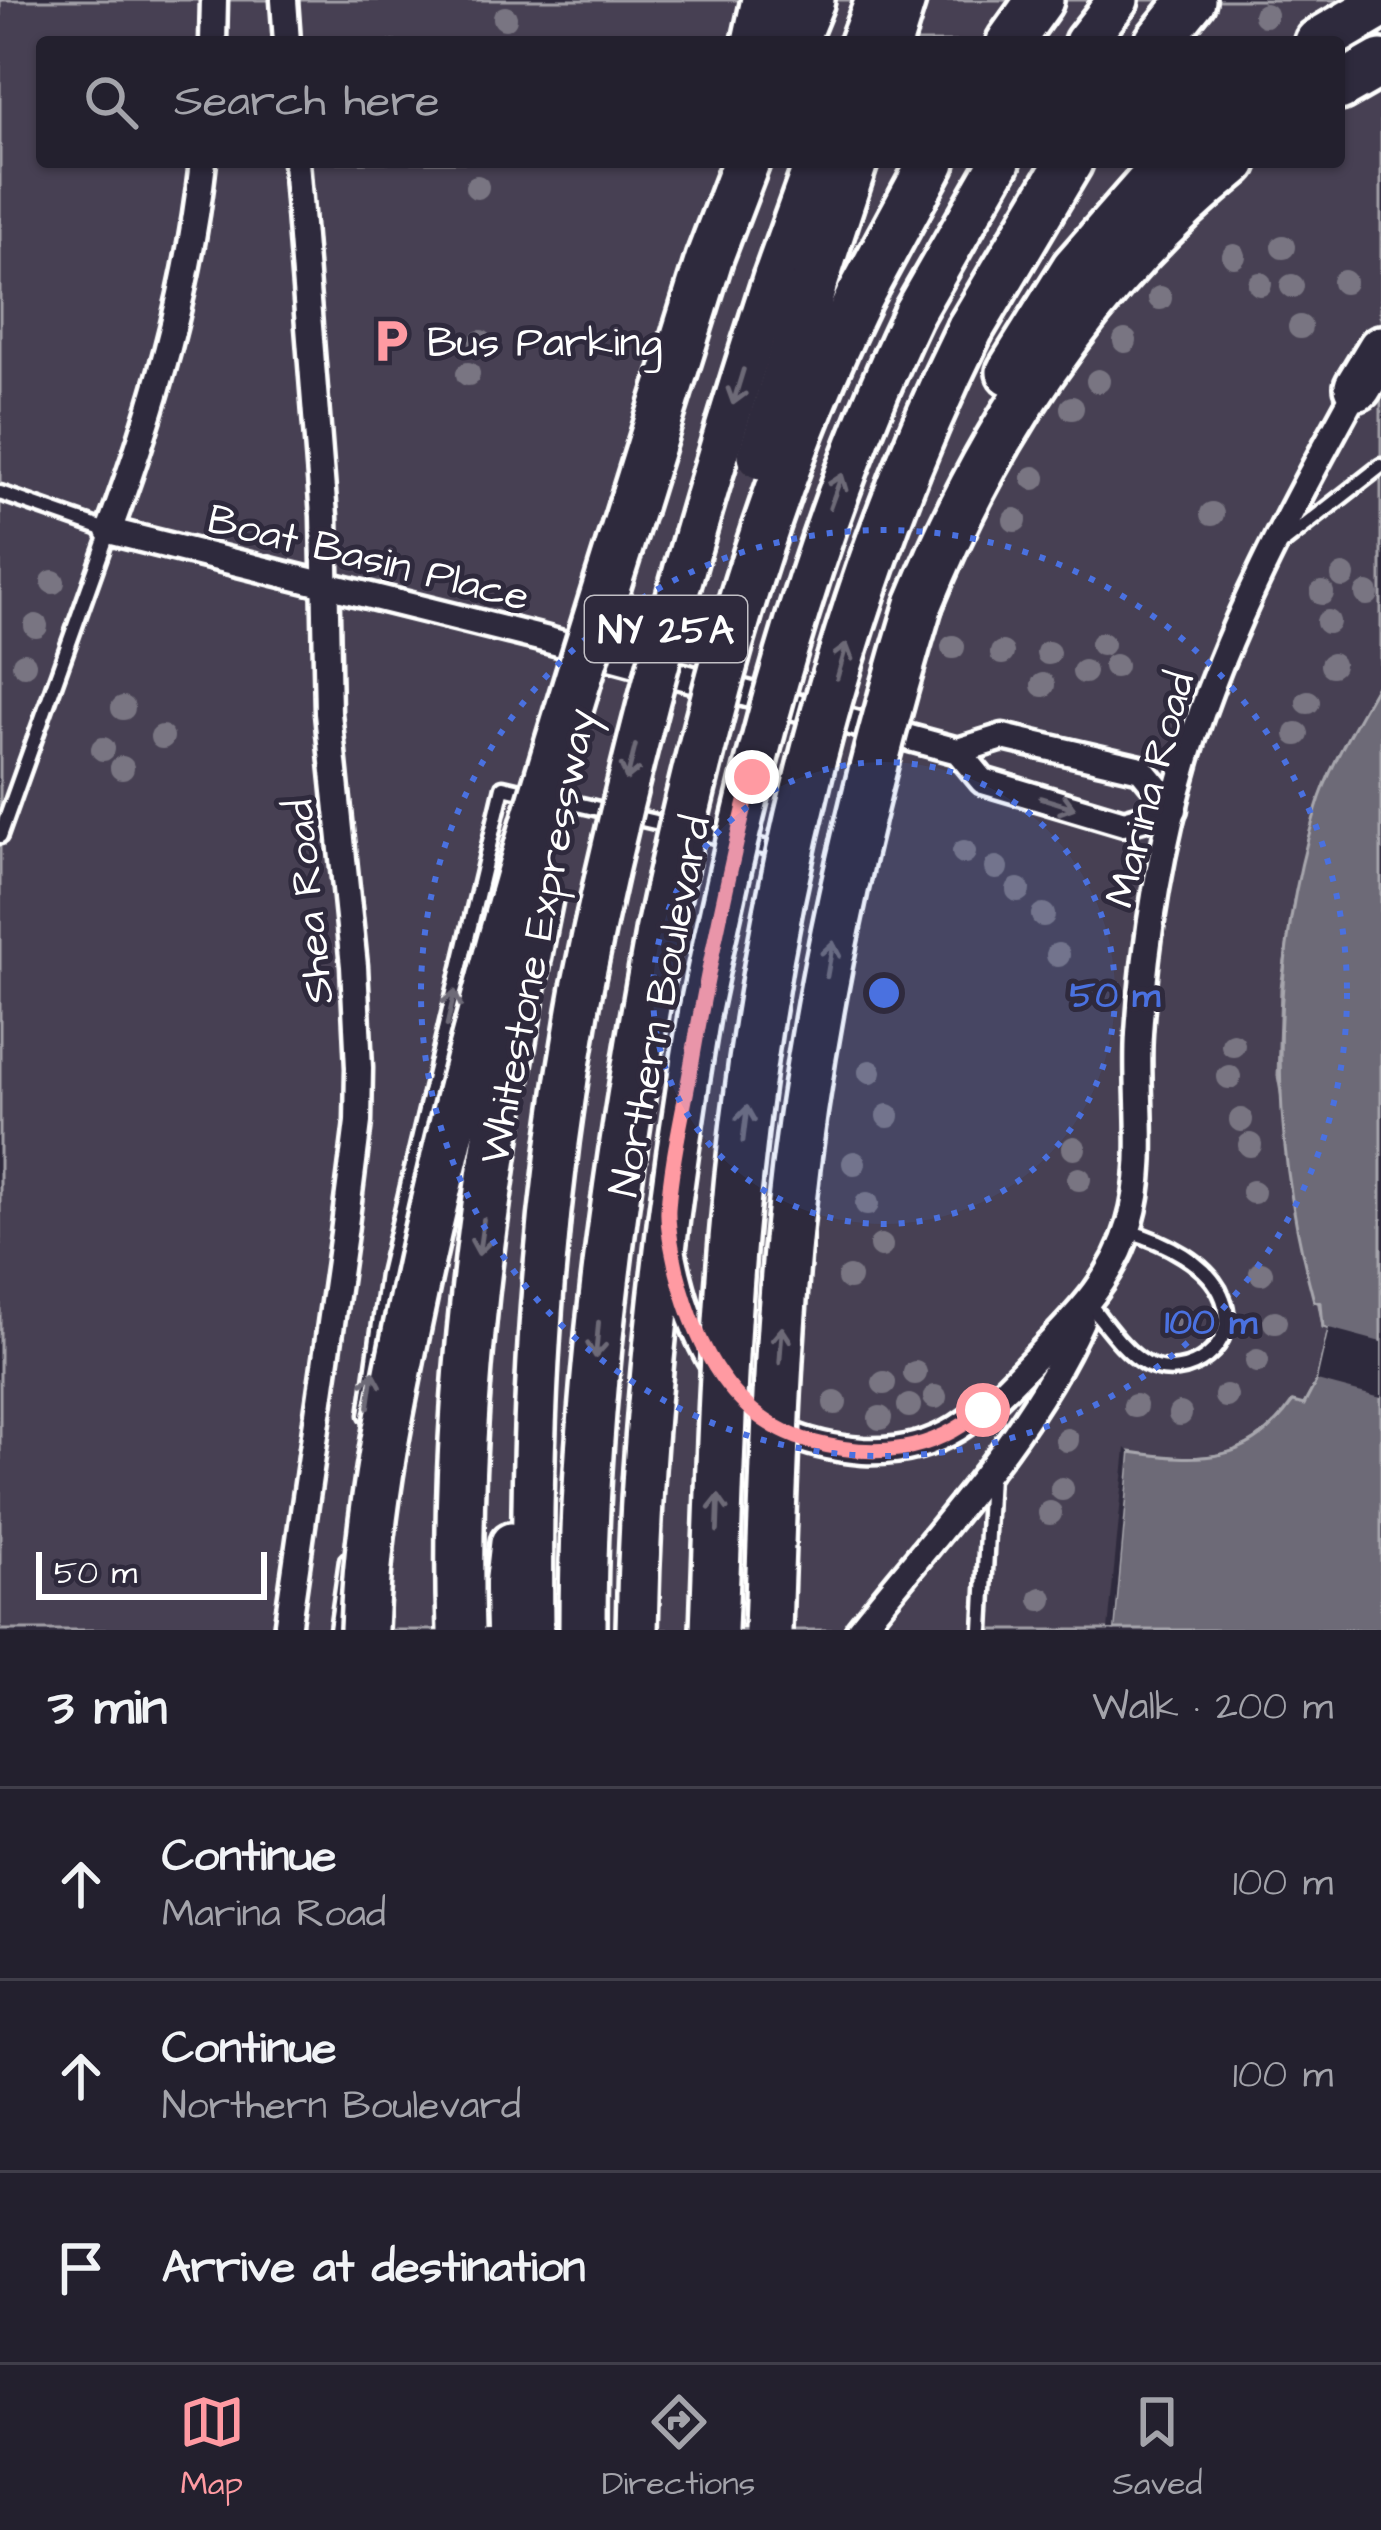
<!DOCTYPE html>
<html lang="en">
<head>
<meta charset="utf-8">
<style>
  body { margin:0; font-family:"Architects Daughter",sans-serif; background:#2b2836; color:#f1f3f6 }
  .scale { position:absolute; left:36px; bottom:30px; width:231px; box-sizing:border-box; padding-left:12px; border:6px solid #fff; border-top:0; font-size:33px; line-height:42px; white-space:nowrap; color:#fff; -webkit-text-stroke:9px #2f2a3d; paint-order:stroke }
  .stop { position:absolute; width:36px; height:36px; margin:-27px; border:9px solid #ff9aa2; border-radius:50%; background:#fff }
  .stop.end { background:#ff9aa2; border-color:#fff; box-shadow:0 3px 12px #0008 }
  .list { margin:0; padding:0; list-style:none }
  h2 { display:flex; justify-content:space-between; align-items:center; height:156px; margin:0; padding:0 48px; font-size:51px }
  h2 small { font-size:39px; font-weight:400; color:#a3a3aa }
  .list li { display:grid; grid-template-columns:78px 1fr auto; gap:36px; align-items:center; box-sizing:border-box; height:192px; padding:0 48px; border-top:3px solid #403e4a }
  .list b { display:block; font-size:45px; white-space:nowrap }
  .list p { margin:0; font-size:39px; white-space:nowrap; color:#a3a3aa }
  .list em { font-size:39px; font-style:normal; color:#a3a3aa }
  .icon { flex:none; width:66px; height:66px; fill:none; stroke:currentColor; stroke-width:2; stroke-linecap:round; stroke-linejoin:round }
  .map { position:relative; flex:none; width:1381px; height:1630px; overflow:hidden }
  .search { position:absolute; background:#23202e; box-shadow:0 3px 9px #0004; left:36px; right:36px; top:36px; height:132px; display:flex; align-items:center; gap:30px; box-sizing:border-box; padding:0 42px; border-radius:12px; color:#a3a3aa; font-size:45px }
  .sheet { height:732px; background:#23202e }
  nav { display:flex; justify-content:space-around; align-items:center; box-sizing:border-box; height:168px; border-top:3px solid #403e4a; background:#23202e; font-size:33px; color:#a3a3aa }
  nav a { display:grid; justify-items:center; gap:6px }
  nav .on { color:#ff9aa2 }
  .map>svg:first-child { display:block }
  .green { fill:#464152; stroke:#a2a0a8; stroke-width:3; fill-rule:evenodd }
  .water { fill:#6d6a77; stroke:#a7a6ad; stroke-width:3 }
  .pier { fill:#2f2a3d }
  .lines { fill:none; stroke-linecap:round; stroke-linejoin:round }
  .service-casing { stroke:#fff; stroke-width:21 }
  .minor-casing { stroke:#fff; stroke-width:33 }
  .primary-casing { stroke:#fff; stroke-width:48 }
  .motorway-casing { stroke:#fff; stroke-width:54 }
  .service { stroke:#2f2a3d; stroke-width:12 }
  .minor { stroke:#2f2a3d; stroke-width:24 }
  .primary { stroke:#2f2a3d; stroke-width:39 }
  .motorway { stroke:#2f2a3d; stroke-width:45 }
  .primary-bridge-casing { stroke:#fff; stroke-width:48; stroke-linecap:butt }
  .motorway-bridge-casing { stroke:#fff; stroke-width:54; stroke-linecap:butt }
  .primary-bridge { stroke:#2f2a3d; stroke-width:39 }
  .motorway-bridge { stroke:#2f2a3d; stroke-width:45 }
  .tree { fill:#797582 }
  .oneway { stroke:#6d6a77 }
  .route { stroke:#ff9aa2; stroke-width:15 }
  .ring { fill:none; stroke:#4a71e0; stroke-width:6; stroke-dasharray:6 12 }
  .labels { text-anchor:middle; stroke-width:10; stroke-linejoin:round; paint-order:stroke }
  .shield { fill:#2f2a3d; stroke:#c1bfc5; stroke-width:3 }
  .shield-label { font-size:39px; font-weight:bold; fill:#fff }
  .poi-label { font-size:42px; fill:#fff; stroke:#2f2a3d; text-anchor:start }
  .street-label { font-size:42px; fill:#fff; stroke:#2f2a3d }
  .centre { fill:#4a71e0; stroke:#2f2a3d; stroke-width:6 }
  .ring-label { font-size:36px; text-anchor:middle; font-weight:bold; fill:#4a71e0; stroke:#2f2a3d; stroke-width:10; stroke-linejoin:round; paint-order:stroke }
</style>
</head>
<body>
<div class="map">
<svg width="1381" height="1630" viewBox="0 0 1381 1630">
  <rect width="100%" height="100%" fill="#2f2a3d"/>
  <filter id="ink" filterUnits="userSpaceOnUse"><feTurbulence type="fractalNoise" baseFrequency=".00833" numOctaves="2"/><feDisplacementMap in="SourceGraphic" scale="24" xChannelSelector="R" yChannelSelector="G"/><feConvolveMatrix kernelMatrix="1 2 1 2 8 2 1 2 1" color-interpolation-filters="sRGB"/></filter>
  <g filter="url(#ink)">
    <!-- green -->
    <path class="green" d="M0 0H1381V678L1357 722 1294 900 1281 988 1278 1076 1323 1327 1329 1328 1317 1381 1303 1406 1292 1402C1249 1465 1199 1462 1130 1453L1114 1630H0ZM42 42H1339V162H42Z"/>
    <!-- water -->
    <path class="water" d="M1381 678V1630H1114L1130 1452C1199 1462 1249 1465 1293 1402L1304 1405 1317 1380 1329 1329 1323 1327 1321 1303 1314 1301C1270 1139 1267 972 1316 810 1329 765 1358 720 1381 678Z"/>
    <!-- pier -->
    <g class="pier">
      <polygon points="1329,1328 1381,1342 1381,1398 1317,1381"/>
      <polygon points="1126,1448 1130,1452 1114,1630 1108,1630"/>
    </g>
    <g class="lines">
      <!-- service casing -->
      <g class="service-casing">
        <g id="service">
          <polyline points="0,493 109,531 0,836"/>
          <polyline points="1284,542 1381,466"/>
          <path d="M1089 1304C1106 1324 1123 1351 1146 1364 1187 1385 1241 1345 1223 1299 1210 1263 1162 1241 1128 1231"/>
          <polyline points="367,1415 387,1274 503,787 781,851"/>
          <polyline points="337,1630 347,1560"/>
          <polyline points="982,1630 990,1475"/>
        </g>
      </g>
      <!-- minor casing -->
      <g class="minor-casing">
        <g id="minor">
          <polyline points="284,0 287,42"/>
          <polyline points="213,42 214,0"/>
          <path d="M203 162C189 290 154 410 109 531L544 639 958 751 1003 737 1141 769 1174 809 1124 823 983 781 958 751"/>
          <path d="M673 1254C687 1324 716 1399 784 1432 808 1443 836 1449 863 1451 950 1455 988 1406 1044 1349 1081 1311 1115 1276 1130 1223 1148 1163 1135 1095 1139 1034 1145 939 1160 848 1187 757 1226 628 1293 505 1358 387"/>
          <polyline points="287,1630 344,1233 358,1122 359,1068 354,966 328,713 324,516 296,162"/>
          <path d="M859 1630C936 1533 1030 1435 1081 1321"/>
        </g>
      </g>
      <!-- primary casing -->
      <g class="primary-casing">
        <g id="primary">
          <polyline points="860,42 876,0"/>
          <polyline points="1085,42 1118,0"/>
          <polyline points="774,276 815,162"/>
          <polyline points="913,314 1000,162"/>
          <polyline points="501,1630 511,1543"/>
          <path d="M533 1630C530 1407 542 1209 582 988"/>
          <path d="M637 1630C641 1421 665 1216 700 1010"/>
        </g>
      </g>
      <!-- motorway casing -->
      <g class="motorway-casing">
        <g id="motorway">
          <polyline points="756,42 765,0"/>
          <polyline points="794,42 811,0"/>
          <polyline points="889,42 902,0"/>
          <polyline points="1010,42 1040,0"/>
          <polyline points="1158,42 1192,0"/>
          <polyline points="1318,42 1381,5"/>
          <polyline points="1339,87 1381,63"/>
          <polyline points="813,287 854,162"/>
          <polyline points="858,299 932,162"/>
          <polyline points="970,329 1069,162"/>
          <polyline points="1010,372 1075,268 1168,162"/>
          <polyline points="1358,387 1381,349"/>
          <polyline points="632,506 709,259 746,162"/>
          <path d="M919 604C988 433 1090 279 1234 162"/>
          <path d="M583 1630C583 1394 617 1165 659 933"/>
        </g>
      </g>
      <!-- service -->
      <use href="#service" class="service"/>
      <!-- minor -->
      <use href="#minor" class="minor"/>
      <!-- primary -->
      <use href="#primary" class="primary"/>
      <!-- motorway -->
      <use href="#motorway" class="motorway"/>
      <!-- primary-bridge casing -->
      <g class="primary-bridge-casing">
        <g id="primary-bridge">
          <path d="M582 988C631 746 698 511 774 276"/>
          <path d="M700 1010C749 770 808 536 913 314"/>
        </g>
      </g>
      <!-- motorway-bridge casing -->
      <g class="motorway-bridge-casing">
        <g id="motorway-bridge">
          <polyline points="761,456 813,287"/>
          <path d="M659 933C705 716 761 500 858 299"/>
          <path d="M364 1630C368 1505 395 1383 421 1261 477 1005 553 756 632 506"/>
          <path d="M461 1630C452 1380 492 1132 541 888"/>
          <path d="M714 1630C719 1500 722 1369 733 1239 759 928 831 610 970 329"/>
          <path d="M768 1630C773 1493 776 1356 790 1220 812 1010 858 805 919 604"/>
        </g>
      </g>
      <!-- primary-bridge -->
      <use href="#primary-bridge" class="primary-bridge"/>
      <!-- motorway-bridge -->
      <use href="#motorway-bridge" class="motorway-bridge"/>
    </g>
    <!-- trees -->
    <g class="tree">
      <circle cx="1265" cy="15" r="12"/>
      <circle cx="505" cy="18" r="12"/>
      <circle cx="477" cy="187" r="12"/>
      <circle cx="1283" cy="247" r="12"/>
      <circle cx="1234" cy="256" r="12"/>
      <circle cx="1344" cy="282" r="12"/>
      <circle cx="1260" cy="284" r="12"/>
      <circle cx="1292" cy="286" r="12"/>
      <circle cx="1160" cy="298" r="12"/>
      <circle cx="1300" cy="327" r="12"/>
      <circle cx="1125" cy="341" r="12"/>
      <circle cx="481" cy="342" r="12"/>
      <circle cx="468" cy="374" r="12"/>
      <circle cx="1098" cy="381" r="12"/>
      <circle cx="1072" cy="408" r="12"/>
      <circle cx="1034" cy="478" r="12"/>
      <circle cx="1212" cy="514" r="12"/>
      <circle cx="1015" cy="520" r="12"/>
      <circle cx="1343" cy="576" r="12"/>
      <circle cx="53" cy="582" r="12"/>
      <circle cx="1322" cy="593" r="12"/>
      <circle cx="1367" cy="594" r="12"/>
      <circle cx="1328" cy="622" r="12"/>
      <circle cx="36" cy="626" r="12"/>
      <circle cx="1102" cy="644" r="12"/>
      <circle cx="953" cy="647" r="12"/>
      <circle cx="1002" cy="653" r="12"/>
      <circle cx="1048" cy="653" r="12"/>
      <circle cx="24" cy="664" r="12"/>
      <circle cx="1332" cy="665" r="12"/>
      <circle cx="1115" cy="666" r="12"/>
      <circle cx="1084" cy="672" r="12"/>
      <circle cx="1043" cy="685" r="12"/>
      <circle cx="1308" cy="702" r="12"/>
      <circle cx="123" cy="708" r="12"/>
      <circle cx="1297" cy="734" r="12"/>
      <circle cx="162" cy="737" r="12"/>
      <circle cx="103" cy="749" r="12"/>
      <circle cx="122" cy="768" r="12"/>
      <circle cx="964" cy="852" r="12"/>
      <circle cx="996" cy="868" r="12"/>
      <circle cx="1018" cy="890" r="12"/>
      <circle cx="1043" cy="915" r="12"/>
      <circle cx="1058" cy="955" r="12"/>
      <circle cx="1233" cy="1045" r="12"/>
      <circle cx="870" cy="1072" r="12"/>
      <circle cx="1229" cy="1077" r="12"/>
      <circle cx="888" cy="1116" r="12"/>
      <circle cx="1241" cy="1120" r="12"/>
      <circle cx="1250" cy="1145" r="12"/>
      <circle cx="1074" cy="1148" r="12"/>
      <circle cx="854" cy="1163" r="12"/>
      <circle cx="1079" cy="1179" r="12"/>
      <circle cx="1253" cy="1192" r="12"/>
      <circle cx="867" cy="1204" r="12"/>
      <circle cx="881" cy="1246" r="12"/>
      <circle cx="1261" cy="1273" r="12"/>
      <circle cx="849" cy="1278" r="12"/>
      <circle cx="1183" cy="1318" r="12"/>
      <circle cx="1275" cy="1322" r="12"/>
      <circle cx="1257" cy="1361" r="12"/>
      <circle cx="915" cy="1373" r="12"/>
      <circle cx="884" cy="1383" r="12"/>
      <circle cx="1226" cy="1396" r="12"/>
      <circle cx="935" cy="1397" r="12"/>
      <circle cx="835" cy="1403" r="12"/>
      <circle cx="909" cy="1406" r="12"/>
      <circle cx="1135" cy="1406" r="12"/>
      <circle cx="1180" cy="1414" r="12"/>
      <circle cx="880" cy="1418" r="12"/>
      <circle cx="1067" cy="1440" r="12"/>
      <circle cx="1062" cy="1489" r="12"/>
      <circle cx="1050" cy="1513" r="12"/>
      <circle cx="1041" cy="1599" r="12"/>
    </g>
    <!-- one-way arrows -->
    <defs><path id="oneway-shaft" d="M-6 0H5M1.5-3L5.5 0L1.5 3" fill="none" stroke-width="1.6" stroke-linecap="round" stroke-linejoin="round" transform="scale(3)"/></defs>
    <g class="oneway">
      <use href="#oneway-shaft" transform="translate(738 387) rotate(107)"/>
      <use href="#oneway-shaft" transform="translate(836 491) rotate(-70)"/>
      <use href="#oneway-shaft" transform="translate(842 661) rotate(-74)"/>
      <use href="#oneway-shaft" transform="translate(631 763) rotate(104)"/>
      <use href="#oneway-shaft" transform="translate(1058 803) rotate(17)"/>
      <use href="#oneway-shaft" transform="translate(830 959) rotate(-80)"/>
      <use href="#oneway-shaft" transform="translate(451 1008) rotate(-77)"/>
      <use href="#oneway-shaft" transform="translate(745 1124) rotate(-83)"/>
      <use href="#oneway-shaft" transform="translate(481 1237) rotate(98)"/>
      <use href="#oneway-shaft" transform="translate(597 1340) rotate(95)"/>
      <use href="#oneway-shaft" transform="translate(781 1345) rotate(-86)"/>
      <use href="#oneway-shaft" transform="translate(371 1389) rotate(-82)"/>
      <use href="#oneway-shaft" transform="translate(718 1513) rotate(-88)"/>
    </g>
  </g>
  <g class="lines" filter="url(#ink)">
    <!-- route -->
    <path class="route" d="M752 777C728 875 707 973 690 1073 682 1117 671 1163 668 1209 667 1229 673 1252 677 1272 696 1347 732 1420 812 1442 876 1459 931 1453 983 1410"/>
  </g>
  <!-- distance rings -->
  <circle cx="884" cy="993" r="231" fill="#4a71e0" fill-opacity=".12"/>
  <g class="ring">
    <circle cx="884" cy="993" r="231"/>
    <circle cx="884" cy="993" r="463"/>
  </g>
  <!-- icons -->
  <defs>
    <g id="parking-bare" transform="scale(3.6)"><path d="M-3.5-5.5H1a3.5 3.5 0 0 1 0 7H-1V5.5H-3.5ZM-1-3.4V-.6H.8a1.4 1.4 0 0 0 0-2.8Z" fill="#ff9aa2" stroke="#2f2a3d" stroke-width="2.5" paint-order="stroke"/></g>
  </defs>
  <g fill-rule="evenodd">
    <use href="#parking-bare" x="391" y="341"/>
  </g>
  <g class="labels">
    <!-- shield labels -->
    <rect class="shield" x="585" y="596" width="162" height="66" rx="9"/>
    <g class="shield-label">
      <text x="666" y="643">NY 25A</text>
    </g>
    <!-- poi labels -->
    <g class="poi-label">
      <text x="427" y="356">Bus Parking</text>
    </g>
    <!-- street labels -->
    <g class="street-label">
      <text transform="translate(369 556) rotate(14)" y="15">Boat Basin Place</text>
      <text transform="translate(1148 789) rotate(-75)" y="15">Marina Road</text>
      <text transform="translate(307 902) rotate(-96)" y="15">Shea Road</text>
      <text transform="translate(536 936) rotate(-79)" y="15">Whitestone Expressway</text>
      <text transform="translate(658 1006) rotate(-79)" y="15">Northern Boulevard</text>
    </g>
  </g>
  <circle cx="884" cy="993" r="18" class="centre"/>
  <g class="ring-label">
    <text x="1115" y="1006">50 m</text>
    <text x="1211" y="1333">100 m</text>
  </g>
</svg>
<div class="scale">50 m</div>
<div class="stop" style="left:983px;top:1410px"></div>
<div class="stop end" style="left:752px;top:777px"></div>
<div class="search"><svg class="icon" aria-label="search" viewBox="0 0 24 24"><circle cx="10" cy="10" r="6"/><path d="M15 15l6 6"/></svg>Search here</div>
</div>
<section class="sheet">
<h2>3 min<small>Walk · 200 m</small></h2>
<ul class="list">
<li><svg class="icon" aria-label="ahead" viewBox="0 0 24 24"><path d="M12 20V5M6 11l6-6 6 6"/></svg><div><b>Continue</b><p>Marina Road</p></div><em>100 m</em></li>
<li><svg class="icon" aria-label="ahead" viewBox="0 0 24 24"><path d="M12 20V5M6 11l6-6 6 6"/></svg><div><b>Continue</b><p>Northern Boulevard</p></div><em>100 m</em></li>
<li><svg class="icon" aria-label="arrive" viewBox="0 0 24 24"><path d="M6 21V4h12l-3 4 3 4H6"/></svg><div><b>Arrive at destination</b></div></li>
</ul>
</section>
<nav>
<a class="on"><svg class="icon" aria-label="map" viewBox="0 0 24 24"><path d="M3 6l6-2 6 2 6-2v14l-6 2-6-2-6 2zM9 4v14M15 6v14"/></svg>Map</a>
<a><svg class="icon" aria-label="directions" viewBox="0 0 24 24"><path d="M12 3l9 9-9 9-9-9zM9 14v-3h6M13 9l2 2-2 2"/></svg>Directions</a>
<a><svg class="icon" aria-label="saved" viewBox="0 0 24 24"><path d="M7 4h10v16l-5-4-5 4z"/></svg>Saved</a>
</nav>
</body>
</html>
